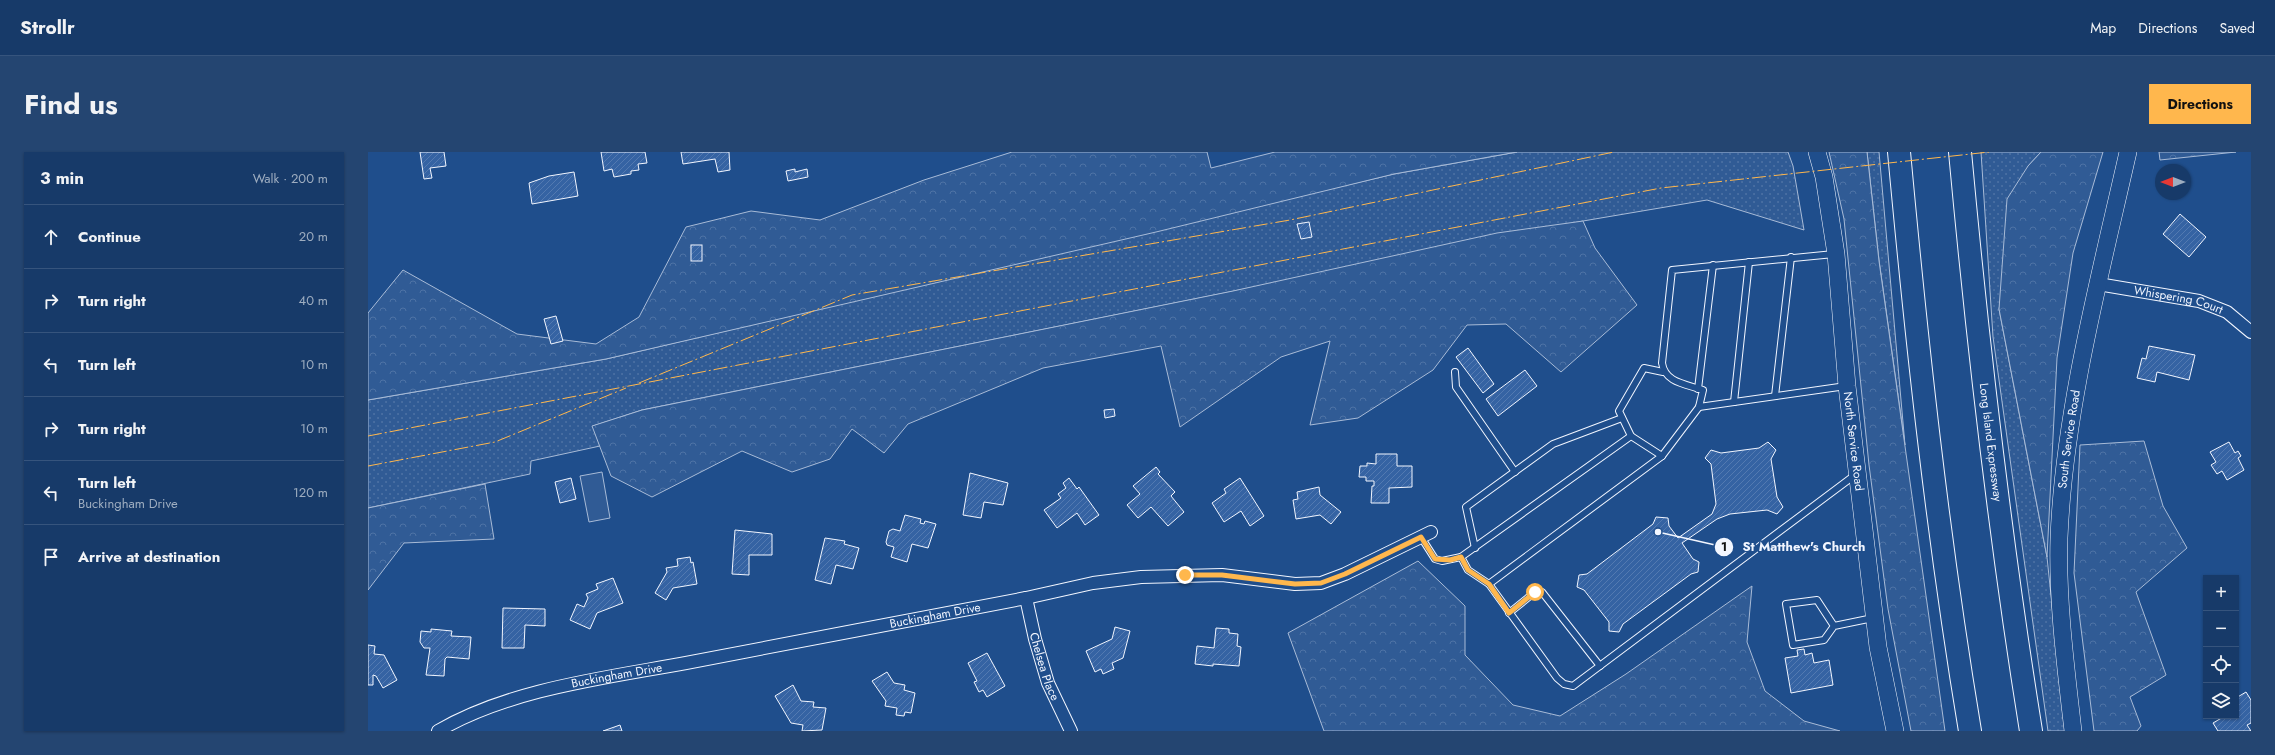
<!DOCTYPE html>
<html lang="en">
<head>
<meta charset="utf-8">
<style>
  body { margin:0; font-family:Jost,sans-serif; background:#244571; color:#f1f3f6 }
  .controls { position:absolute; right:12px; bottom:12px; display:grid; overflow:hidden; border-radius:0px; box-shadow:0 1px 3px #0004 }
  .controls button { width:36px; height:36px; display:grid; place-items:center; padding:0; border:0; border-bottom:1px solid #36547d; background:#173a69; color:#f1f3f6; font:20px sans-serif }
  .compass { position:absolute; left:1787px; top:12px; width:36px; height:36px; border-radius:50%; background:#173a69; box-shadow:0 1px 3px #0004; rotate:270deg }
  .stop { position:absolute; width:12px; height:12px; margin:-9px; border:3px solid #ffb74d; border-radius:50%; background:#fff }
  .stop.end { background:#ffb74d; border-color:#fff; box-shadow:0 1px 4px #0008 }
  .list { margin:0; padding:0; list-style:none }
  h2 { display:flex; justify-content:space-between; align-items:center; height:52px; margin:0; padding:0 16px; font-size:17px }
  h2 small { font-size:13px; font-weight:400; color:#9eadc0 }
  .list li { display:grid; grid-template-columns:26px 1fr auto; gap:12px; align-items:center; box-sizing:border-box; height:64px; padding:0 16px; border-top:1px solid #36547d }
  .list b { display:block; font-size:15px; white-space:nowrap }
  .list p { margin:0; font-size:13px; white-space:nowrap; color:#9eadc0 }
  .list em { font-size:13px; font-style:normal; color:#9eadc0 }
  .icon { flex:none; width:22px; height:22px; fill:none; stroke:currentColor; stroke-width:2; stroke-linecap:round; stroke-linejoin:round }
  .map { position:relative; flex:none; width:1883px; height:579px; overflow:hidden; border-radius:0px }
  header { display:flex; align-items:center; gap:24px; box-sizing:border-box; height:56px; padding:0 20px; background:#173a69; border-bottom:1px solid #36547d }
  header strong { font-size:19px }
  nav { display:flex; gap:22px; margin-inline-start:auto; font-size:14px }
  .intro { display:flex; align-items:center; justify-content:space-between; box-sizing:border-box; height:96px; padding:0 24px }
  h1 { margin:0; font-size:28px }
  .button { padding:10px 18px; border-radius:0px; background:#ffb74d; color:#111; font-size:14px; font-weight:700 }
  main { display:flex; gap:24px; padding:0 24px }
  aside { flex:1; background:#173a69; border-radius:0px; box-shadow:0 1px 3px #0004 }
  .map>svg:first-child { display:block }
  .grass { fill:url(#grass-dots); stroke:#a8bbd7 }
  .forest { fill:url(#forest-crowns); stroke:#a8bbd7 }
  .built { fill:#305b95; stroke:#a8bbd7 }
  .building { fill:url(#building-hatch); stroke:#f2f6ff }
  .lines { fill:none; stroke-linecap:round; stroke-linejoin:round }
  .lane-casing { stroke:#f2f6ff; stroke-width:8 }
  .street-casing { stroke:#f2f6ff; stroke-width:14 }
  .secondary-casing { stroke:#f2f6ff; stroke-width:18 }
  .highway-casing { stroke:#f2f6ff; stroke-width:24 }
  .lane { stroke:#1f4e8c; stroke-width:6 }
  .street { stroke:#1f4e8c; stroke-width:12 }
  .secondary { stroke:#1f4e8c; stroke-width:17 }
  .highway { stroke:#1f4e8c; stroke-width:22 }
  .power { stroke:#ffb74d; stroke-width:1; stroke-dasharray:14 3 2 3; stroke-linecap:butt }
  .route { stroke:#ffb74d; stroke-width:5 }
  .labels { text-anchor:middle; stroke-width:3; stroke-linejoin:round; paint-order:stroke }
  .street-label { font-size:12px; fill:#f2f6ff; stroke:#1f4e8c }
  .leader { fill:none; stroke:#f2f6ff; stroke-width:1.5 }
  .callout-dot { fill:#f2f6ff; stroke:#1f4e8c; stroke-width:1.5 }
  .mark-label { font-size:12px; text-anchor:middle; font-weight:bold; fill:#111 }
  .callout-label { font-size:13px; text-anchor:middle; font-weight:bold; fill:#f2f6ff; stroke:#1f4e8c; stroke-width:3; stroke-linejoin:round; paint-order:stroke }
</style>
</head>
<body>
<header>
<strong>Strollr</strong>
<nav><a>Map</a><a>Directions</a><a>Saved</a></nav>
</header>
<div class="intro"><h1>Find us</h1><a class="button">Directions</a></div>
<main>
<aside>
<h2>3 min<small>Walk · 200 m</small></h2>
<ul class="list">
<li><svg class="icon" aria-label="ahead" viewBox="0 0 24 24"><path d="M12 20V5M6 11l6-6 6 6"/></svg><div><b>Continue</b></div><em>20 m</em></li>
<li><svg class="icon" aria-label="right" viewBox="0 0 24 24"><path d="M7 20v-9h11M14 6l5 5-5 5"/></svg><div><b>Turn right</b></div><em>40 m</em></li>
<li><svg class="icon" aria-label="left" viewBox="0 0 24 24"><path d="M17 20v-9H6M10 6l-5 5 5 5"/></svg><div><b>Turn left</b></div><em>10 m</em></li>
<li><svg class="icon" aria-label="right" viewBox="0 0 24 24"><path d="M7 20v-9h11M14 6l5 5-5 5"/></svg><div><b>Turn right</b></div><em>10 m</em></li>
<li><svg class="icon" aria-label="left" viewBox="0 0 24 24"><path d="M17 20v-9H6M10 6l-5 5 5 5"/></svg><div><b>Turn left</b><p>Buckingham Drive</p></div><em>120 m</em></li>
<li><svg class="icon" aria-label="arrive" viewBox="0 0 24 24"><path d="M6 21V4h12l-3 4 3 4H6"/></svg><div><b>Arrive at destination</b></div></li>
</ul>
</aside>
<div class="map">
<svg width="1883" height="579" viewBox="0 0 1883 579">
  <defs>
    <pattern id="grass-dots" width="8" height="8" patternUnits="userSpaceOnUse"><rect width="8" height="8" fill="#305b95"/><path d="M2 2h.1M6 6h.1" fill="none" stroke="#4e73a5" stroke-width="1.8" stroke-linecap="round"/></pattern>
    <pattern id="forest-crowns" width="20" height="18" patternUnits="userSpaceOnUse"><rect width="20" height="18" fill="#305b95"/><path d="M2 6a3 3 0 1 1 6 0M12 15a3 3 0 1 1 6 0" fill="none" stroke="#4e73a5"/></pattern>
    <pattern id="building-hatch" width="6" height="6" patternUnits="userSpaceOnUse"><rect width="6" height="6" fill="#3563a3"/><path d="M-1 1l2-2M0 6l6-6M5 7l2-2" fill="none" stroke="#537ab1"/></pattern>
  </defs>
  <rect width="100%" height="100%" fill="#1f4e8c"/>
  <!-- grass -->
  <g class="grass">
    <polygon points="1149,0 1420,0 1425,14 1436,78 1339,48 1215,69 274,258 225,274 232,294 163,309 162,322 0,356 0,248 238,207 1026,22"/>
    <polygon points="1499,0 1511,0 1537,293 1511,108"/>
    <polygon points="1613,0 1673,0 1660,14 1631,157 1679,405 1697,579 1680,579 1625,185"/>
  </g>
  <!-- forest -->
  <g class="forest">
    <polygon points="644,0 839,0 843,16 907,0 1149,0 1026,22 788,80 238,207 0,248 0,161 35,118 149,182 228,192 271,165 318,75 383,59 452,68 556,28"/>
    <polygon points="1461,0 1499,0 1511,109 1577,579 1543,579 1520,457 1501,313 1476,67"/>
    <polygon points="1673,0 1735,0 1705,101 1689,206 1679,405 1631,157 1639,47 1660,14"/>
    <polygon points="1791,0 1868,0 1792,8"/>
    <polygon points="1215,69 1227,96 1269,153 1193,220 1138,172 1099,173 1065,218 990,266 942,273 962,189 913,205 812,275 793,194 675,216 540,272 516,301 484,277 462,307 424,320 374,299 284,345 243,324 224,274 274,258 865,139 1129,81"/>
    <polygon points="1776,289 1795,354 1819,396 1768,440 1798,523 1762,545 1773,574 1769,579 1726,579 1706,421 1712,293"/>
    <polygon points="117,332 126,387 36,391 0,438 0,356"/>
    <polygon points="1050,409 1097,454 1097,503 1145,553 1192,564 1258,522 1384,434 1379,490 1397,539 1436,569 1472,579 956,579 920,481"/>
  </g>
  <!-- built -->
  <polygon class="built" points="234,320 242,366 221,370 212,324"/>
  <!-- building -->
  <g class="building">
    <polygon points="52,0 76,0 78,14 62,16 64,26 56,27"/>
    <polygon points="233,0 277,0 279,11 270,12 271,18 263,19 263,22 246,25 244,17 236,19"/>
    <polygon points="313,0 361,0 362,18 350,20 347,7 315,12"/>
    <polygon points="427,17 427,20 439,17 440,25 420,29 418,19"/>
    <polygon points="206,20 210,44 164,52 161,31 181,24"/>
    <polygon points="1812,62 1838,85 1821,105 1795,82"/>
    <polygon points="941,70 944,85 933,87 929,72"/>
    <rect x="323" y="93" width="11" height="16"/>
    <polygon points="188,164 195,189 183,192 176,167"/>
    <polygon points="1781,194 1827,203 1821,228 1789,220 1787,230 1769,226 1774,206 1778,207"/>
    <polygon points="1100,196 1126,232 1115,241 1088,205"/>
    <polygon points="1157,218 1169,234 1130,264 1118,247"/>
    <polygon points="746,257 747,264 737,266 736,258"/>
    <polygon points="1400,290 1408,298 1403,307 1409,345 1415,355 1409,362 1399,358 1362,362 1349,367 1314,391 1325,407 1331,410 1330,420 1323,422 1255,472 1251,480 1241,479 1241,470 1216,438 1209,435 1211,423 1219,422 1285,372 1288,365 1300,366 1301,374 1310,386 1344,362 1348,352 1343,312 1337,306 1343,298 1353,301 1391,296"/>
    <polygon points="1861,290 1867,301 1870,299 1873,304 1870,306 1876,318 1859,328 1854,319 1849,322 1843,313 1848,310 1842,300"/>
    <polygon points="1008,302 1029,302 1029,314 1044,314 1044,335 1021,336 1021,351 1003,351 1004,334 1006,334 1006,329 998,329 998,325 991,325 992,314 999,314 999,311 1008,312"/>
    <polygon points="788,315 792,320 790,322 807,340 803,344 816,360 800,374 783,355 770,366 759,353 772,342 765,334"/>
    <polygon points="602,321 640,331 635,353 616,350 613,366 595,363"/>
    <polygon points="203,326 208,347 192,351 187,330"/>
    <polygon points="701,326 709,337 711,335 731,363 717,373 709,361 689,376 676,358 693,346 690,342 698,336 695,331"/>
    <polygon points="872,326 896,364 882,374 873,359 856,370 844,351 858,341 856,337"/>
    <polygon points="951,335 952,343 973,360 963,372 952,363 928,367 925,348 930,347 929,340"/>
    <polygon points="537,363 553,367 552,371 556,372 557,369 568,372 560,396 544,392 539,410 523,405 526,395 519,393 518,390 521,379 525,377 532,379"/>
    <polygon points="367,378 404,382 404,403 381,403 381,423 364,422"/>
    <polygon points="457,386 477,389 476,392 491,396 485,417 468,413 463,432 447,428"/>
    <polygon points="322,405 323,411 325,410 329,432 305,436 298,448 287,441 299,420 298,416 310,414 309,407"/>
    <polygon points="245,426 255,451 229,461 222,477 202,468 209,452 216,455 220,446 218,442 230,437 228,432"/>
    <polygon points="135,456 177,457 177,474 157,473 156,496 134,496"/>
    <polygon points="747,475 762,479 755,506 744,511 746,517 735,522 733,517 727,520 718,499 744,487"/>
    <polygon points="848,476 861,477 861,481 870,482 869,494 873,495 871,514 845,512 845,514 827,512 829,494 846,496"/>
    <polygon points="63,477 84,479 83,484 103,485 101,507 79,505 77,507 76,524 58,523 62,496 56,496 52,490 53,479 63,480"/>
    <polygon points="0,493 7,494 6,502 16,503 29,528 15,536 8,524 5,523 5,533 0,533"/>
    <polygon points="1436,497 1437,503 1444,501 1446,511 1461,508 1465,533 1423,541 1417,506 1430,504 1429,498"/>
    <polygon points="619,501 637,534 619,545 615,538 611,540 606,530 609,529 600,511"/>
    <polygon points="519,520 526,531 537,533 536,538 547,541 543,561 537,560 536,564 528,563 529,556 517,554 518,549 504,529"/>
    <polygon points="425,533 433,549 446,550 445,555 458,556 454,578 434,579 435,573 423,571 407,544"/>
    <polygon points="1878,540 1883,548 1883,571 1879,573 1883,579 1850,579 1845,571 1857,564 1868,564 1868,546"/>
    <polygon points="252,573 254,579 235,579"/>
  </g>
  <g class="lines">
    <!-- lane casing -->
    <g class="lane-casing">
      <g id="lane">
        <path d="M1466 102 1304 118 1294 211C1297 231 1318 232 1335 238L1331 255 1294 304 1121 432 1189 526 1196 532 1205 534 1487 323"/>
        <polyline points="1087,220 1088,235 1147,320"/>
        <polyline points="1330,237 1345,113"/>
        <polyline points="1407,244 1423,105"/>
        <polyline points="1366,250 1381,110"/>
        <polyline points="1331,255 1478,234"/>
        <polyline points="1263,284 1294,304"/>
        <polyline points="1053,385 1067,407 1074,409 1093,405"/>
        <polyline points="1107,396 1098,355 1185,292 1254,266"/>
        <polyline points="1121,432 1100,418 1093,405 1263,284 1251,259 1276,216 1295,220"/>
        <polyline points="1141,461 1167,440 1174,440 1232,514"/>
        <polyline points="1466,474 1449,448 1418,452 1425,493 1456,488 1466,474 1505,466"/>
      </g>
    </g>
    <!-- street casing -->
    <g class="street-casing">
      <g id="street">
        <path id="s1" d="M1730 132 1831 149 1859 160 1883 180"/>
        <path id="s2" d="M658 446 667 487 680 531 703 579"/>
        <path id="s3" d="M70 579C142 537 236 526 318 511 431 489 545 468 658 446L725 431 773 425 854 423 927 432 953 431 977 422 1063 380"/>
      </g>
    </g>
    <!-- secondary casing -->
    <g class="secondary-casing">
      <g id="secondary">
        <path id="s4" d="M1449 0 1456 25 1468 102 1479 234 1510 495 1527 579"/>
        <path id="s5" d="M1705 579C1698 517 1689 449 1691 386 1696 259 1732 124 1760 0"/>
      </g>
    </g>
    <!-- highway casing -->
    <g class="highway-casing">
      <g id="highway">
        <path d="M1531 0C1549 194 1570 387 1602 579"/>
        <path id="s6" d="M1592 0C1610 194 1632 387 1663 579"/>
      </g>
    </g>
    <!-- lane -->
    <use href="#lane" class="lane"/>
    <!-- street -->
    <use href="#street" class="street"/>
    <!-- secondary -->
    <use href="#secondary" class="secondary"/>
    <!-- highway -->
    <use href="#highway" class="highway"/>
    <!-- power -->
    <g class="power">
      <polyline points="271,231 484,143 922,68 1246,0"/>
      <polyline points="0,284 1293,36 1621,0"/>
      <polyline points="0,314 127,290 258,236"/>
    </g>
  </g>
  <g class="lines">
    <!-- route -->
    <polyline class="route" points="817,423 854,423 927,432 953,431 977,422 1053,385 1067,407 1082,408 1093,405 1100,418 1121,432 1141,461 1167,440"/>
  </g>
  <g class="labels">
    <!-- street labels -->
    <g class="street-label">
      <text dy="4" stroke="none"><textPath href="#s1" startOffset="82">Whispering Court</textPath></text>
      <text dy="4" stroke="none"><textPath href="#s5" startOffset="293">South Service Road</textPath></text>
      <text dy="4" stroke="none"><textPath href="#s4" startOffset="292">North Service Road</textPath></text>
      <text dy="4" stroke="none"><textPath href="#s6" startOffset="292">Long Island Expressway</textPath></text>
      <text dy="4" stroke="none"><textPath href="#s3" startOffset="512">Buckingham Drive</textPath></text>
      <text dy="4" stroke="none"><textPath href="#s2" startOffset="71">Chelsea Place</textPath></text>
      <text dy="4" stroke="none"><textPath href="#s3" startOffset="188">Buckingham Drive</textPath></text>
    </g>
  </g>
  <!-- callouts -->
  <path class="leader" d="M1290 380L1356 395"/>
  <g class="callout-dot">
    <circle cx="1290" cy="380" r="4"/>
    <circle cx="1356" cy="395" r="10"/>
  </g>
  <g class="mark-label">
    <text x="1356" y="399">1</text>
  </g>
  <g class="callout-label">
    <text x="1436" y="399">St Matthew's Church</text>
  </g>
</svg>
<div class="controls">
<button>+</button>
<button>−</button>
<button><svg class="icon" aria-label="locate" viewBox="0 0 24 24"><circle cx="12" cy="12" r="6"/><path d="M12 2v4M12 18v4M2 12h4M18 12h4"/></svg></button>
<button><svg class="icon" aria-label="layers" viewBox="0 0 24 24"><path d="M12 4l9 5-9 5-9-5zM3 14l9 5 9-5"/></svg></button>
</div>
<svg class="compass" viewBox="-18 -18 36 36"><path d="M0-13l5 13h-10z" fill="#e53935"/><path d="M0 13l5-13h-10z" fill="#9eadc0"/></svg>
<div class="stop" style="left:1167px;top:440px"></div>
<div class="stop end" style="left:817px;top:423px"></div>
</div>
</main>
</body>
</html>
